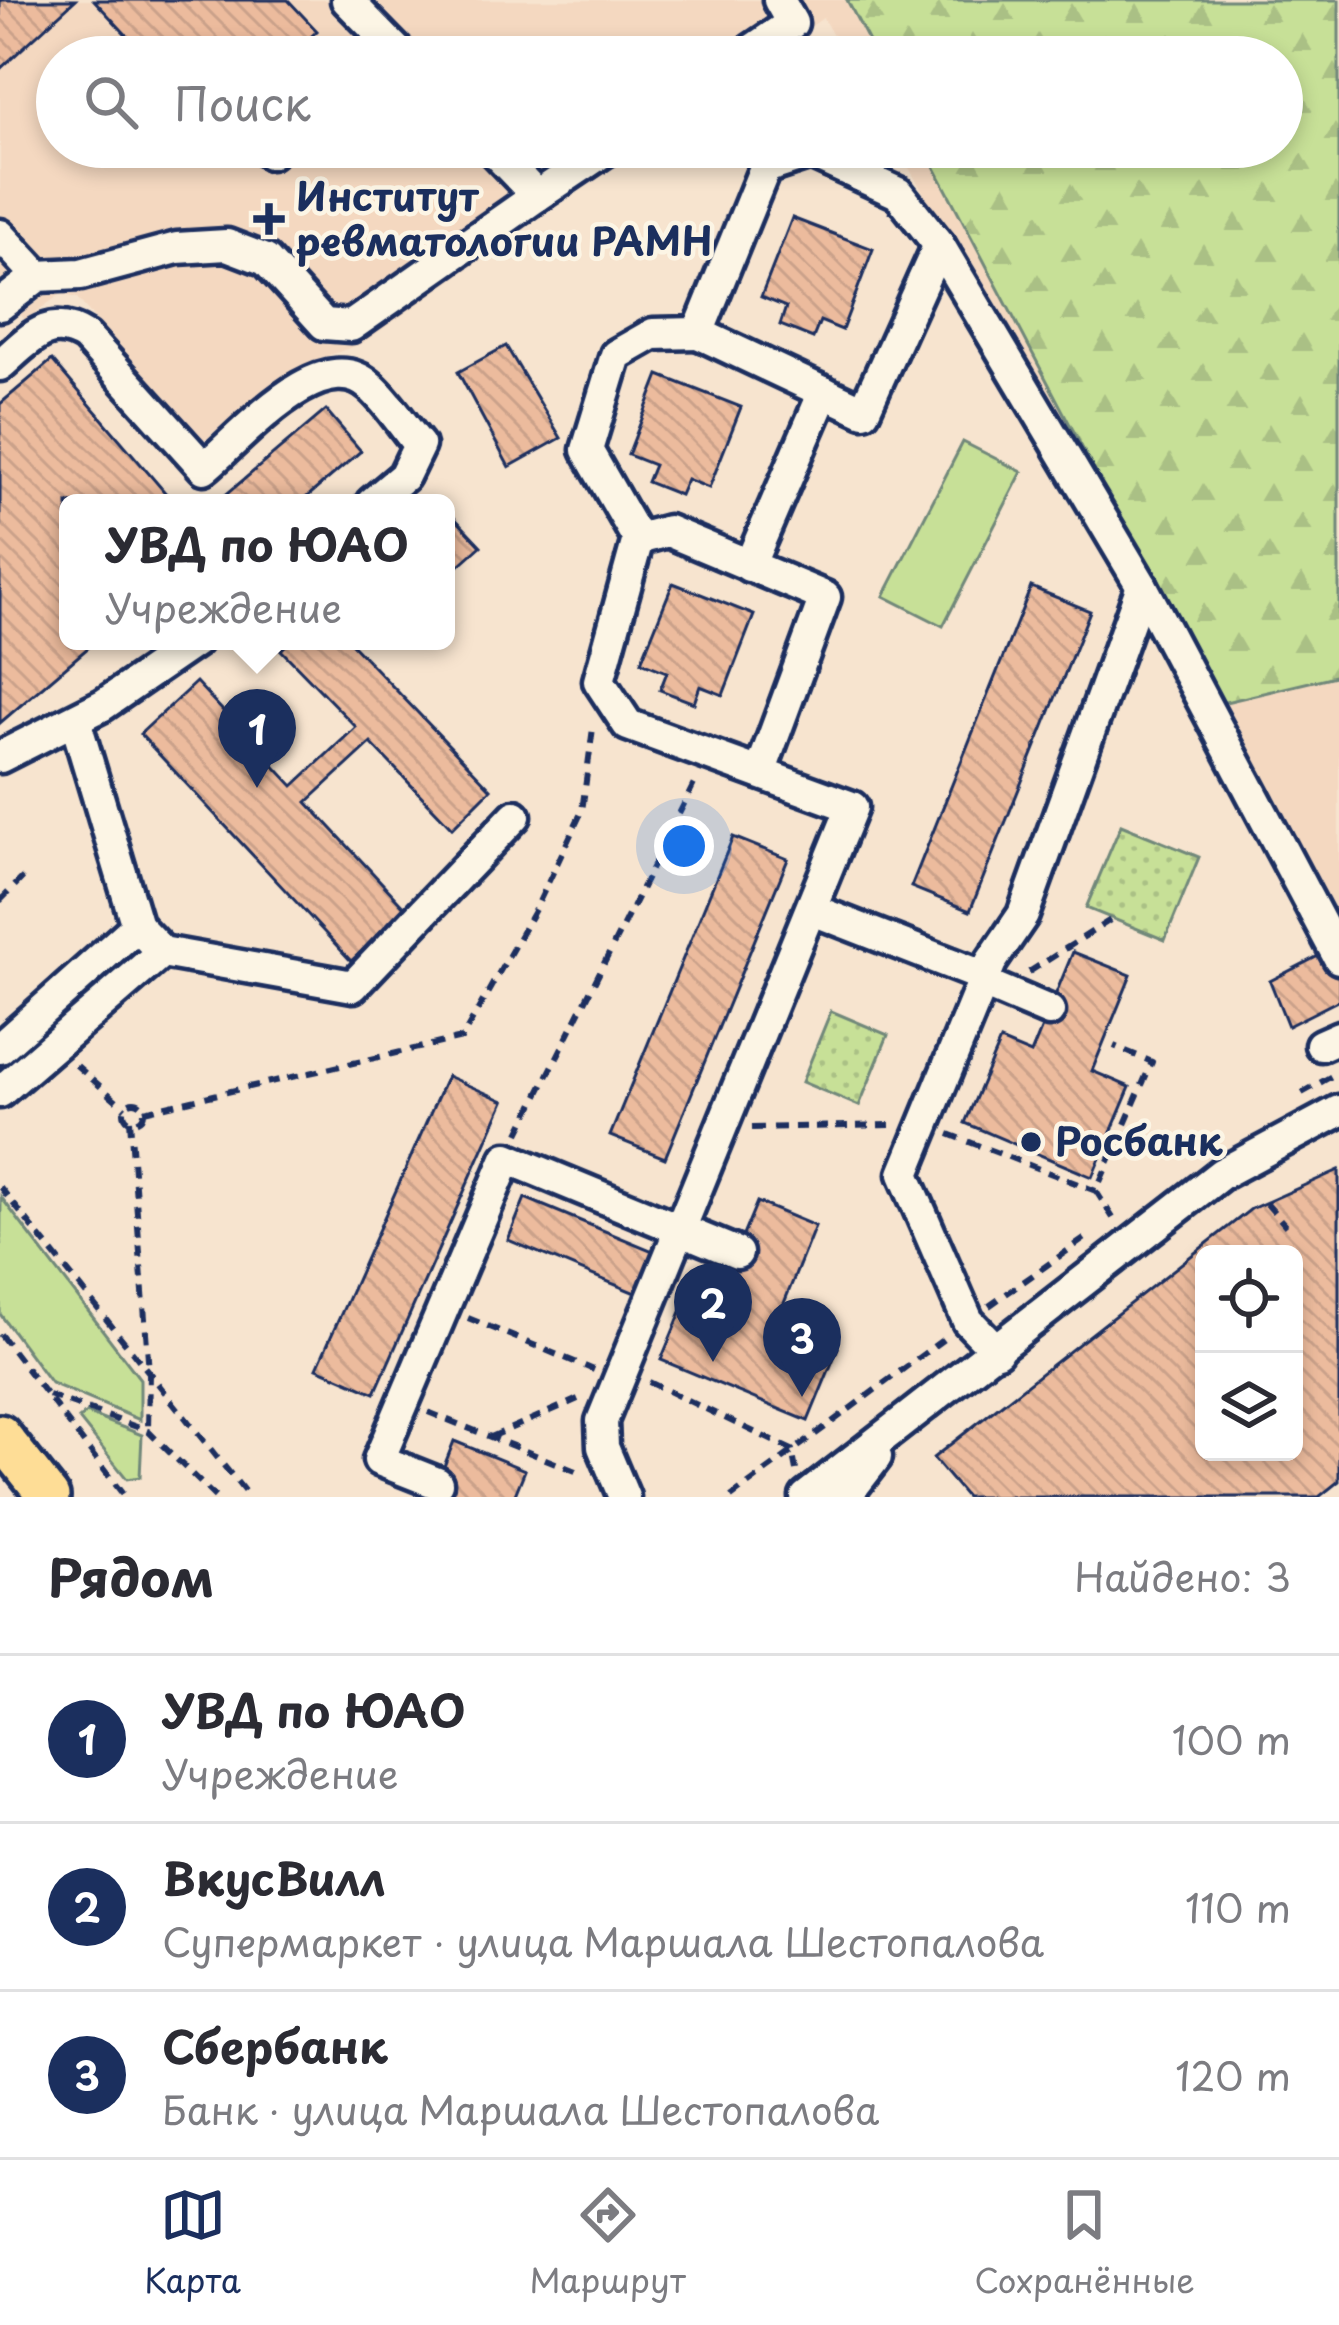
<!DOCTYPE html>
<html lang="ru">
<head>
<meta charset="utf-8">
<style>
  body { margin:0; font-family:"Playpen Sans",sans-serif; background:#f7f7f7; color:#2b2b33 }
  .controls { position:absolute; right:36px; bottom:36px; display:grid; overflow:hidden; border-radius:18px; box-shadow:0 6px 18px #0003 }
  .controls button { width:108px; height:108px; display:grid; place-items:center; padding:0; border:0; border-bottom:3px solid #e1e1e2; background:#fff; color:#2b2b33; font:60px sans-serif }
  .you { position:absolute; left:684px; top:846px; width:42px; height:42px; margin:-30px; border:9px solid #fff; border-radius:50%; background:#1a73e8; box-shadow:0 0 0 18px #1a73e833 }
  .badge { display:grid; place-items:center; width:78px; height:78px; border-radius:50%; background:#1b2f5e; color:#fff; font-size:39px; font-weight:700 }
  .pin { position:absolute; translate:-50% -99px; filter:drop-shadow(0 3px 6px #0008) }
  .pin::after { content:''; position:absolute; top:63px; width:42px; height:36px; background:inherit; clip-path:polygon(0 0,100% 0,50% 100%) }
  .popup { position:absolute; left:59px; top:494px; width:396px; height:156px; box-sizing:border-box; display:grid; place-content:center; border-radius:18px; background:#fff; filter:drop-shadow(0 3px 9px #0005); font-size:39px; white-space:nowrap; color:#7c7c81 }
  .popup b { font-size:45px; color:#2b2b33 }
  .popup::after { content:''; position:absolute; left:50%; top:100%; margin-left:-24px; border:24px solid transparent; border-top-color:#fff }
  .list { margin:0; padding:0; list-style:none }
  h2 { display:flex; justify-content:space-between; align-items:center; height:156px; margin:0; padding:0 48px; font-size:51px }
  h2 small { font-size:39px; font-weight:400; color:#7c7c81 }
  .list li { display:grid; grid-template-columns:78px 1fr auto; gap:36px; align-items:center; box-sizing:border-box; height:168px; padding:0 48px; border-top:3px solid #e1e1e2 }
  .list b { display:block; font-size:45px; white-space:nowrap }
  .list p { margin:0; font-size:39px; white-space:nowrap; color:#7c7c81 }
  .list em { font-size:39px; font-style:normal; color:#7c7c81 }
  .icon { flex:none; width:66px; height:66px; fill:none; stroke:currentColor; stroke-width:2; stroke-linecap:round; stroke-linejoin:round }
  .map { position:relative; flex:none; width:1339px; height:1497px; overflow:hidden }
  .search { position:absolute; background:#fff; box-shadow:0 6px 18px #0003; left:36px; right:36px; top:36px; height:132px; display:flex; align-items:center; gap:30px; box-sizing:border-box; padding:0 42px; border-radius:66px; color:#7c7c81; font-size:45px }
  .sheet { height:660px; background:#fff }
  nav { display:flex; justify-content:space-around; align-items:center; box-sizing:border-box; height:168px; border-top:3px solid #e1e1e2; background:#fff; font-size:33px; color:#7c7c81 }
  nav a { display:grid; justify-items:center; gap:6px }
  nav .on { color:#1b2f5e }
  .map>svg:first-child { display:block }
  .built { fill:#f4d8c0 }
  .grass { fill:#c7e097; stroke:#71887a; stroke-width:3 }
  .forest { fill:url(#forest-firs); stroke:#71887a; stroke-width:3 }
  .park { fill:url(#park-dots); stroke:#71887a; stroke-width:3 }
  .building { fill:url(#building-back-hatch); stroke:#1b2f5e; stroke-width:3; fill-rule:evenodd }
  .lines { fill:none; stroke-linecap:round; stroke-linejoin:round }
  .minor-casing { stroke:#1b2f5e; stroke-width:39 }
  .major-casing { stroke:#1b2f5e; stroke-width:48 }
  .path { stroke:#1b2f5e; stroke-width:6; stroke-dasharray:12 9; stroke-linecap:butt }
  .minor { stroke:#fcf5e5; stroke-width:30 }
  .major { stroke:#fedd96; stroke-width:39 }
  .poi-dot { fill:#1b2f5e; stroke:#fcf5e5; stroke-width:4.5 }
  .labels { text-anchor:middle; stroke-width:9; stroke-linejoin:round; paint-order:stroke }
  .poi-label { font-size:39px; font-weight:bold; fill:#1b2f5e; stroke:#fcf5e5; text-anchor:start }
</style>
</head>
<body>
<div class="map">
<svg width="1339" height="1497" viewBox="0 0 1339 1497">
  <defs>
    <pattern id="forest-firs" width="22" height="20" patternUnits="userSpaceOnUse" patternTransform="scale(3)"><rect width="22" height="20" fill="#c7e097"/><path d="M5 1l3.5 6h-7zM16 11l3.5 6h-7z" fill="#aac085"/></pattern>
    <pattern id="park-dots" width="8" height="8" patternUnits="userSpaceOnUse" patternTransform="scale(3)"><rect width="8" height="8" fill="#c7e097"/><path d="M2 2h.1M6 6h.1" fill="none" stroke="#aac085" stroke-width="1.8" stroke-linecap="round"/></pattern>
    <pattern id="building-back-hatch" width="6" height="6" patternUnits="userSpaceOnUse" patternTransform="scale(3)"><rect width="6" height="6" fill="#ecbb9d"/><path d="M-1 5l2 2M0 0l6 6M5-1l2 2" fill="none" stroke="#caa18a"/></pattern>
  </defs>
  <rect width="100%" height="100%" fill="#f7e4cf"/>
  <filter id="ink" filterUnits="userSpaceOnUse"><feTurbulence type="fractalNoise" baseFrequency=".00833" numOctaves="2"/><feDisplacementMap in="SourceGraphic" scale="24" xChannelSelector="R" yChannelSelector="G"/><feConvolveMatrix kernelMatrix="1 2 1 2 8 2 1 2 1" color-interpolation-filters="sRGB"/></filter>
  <g filter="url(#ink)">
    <!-- built -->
    <polygon class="built" points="0,0 1339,0 1339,942 1217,704 897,147 1282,147 1282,57 845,57 823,18 768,57 57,57 57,147 640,147 361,344 310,362 202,442 77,298 61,294 25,320 0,291"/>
    <!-- grass -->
    <g class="grass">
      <polygon points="963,442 1022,472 943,626 884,596"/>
      <polygon points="1,1197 140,1379 140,1420 51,1383 0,1314"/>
      <polygon points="86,1413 142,1435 140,1477 127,1479 79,1419"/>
    </g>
    <!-- forest -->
    <polygon class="forest" points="847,0 1339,0 1339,675 1217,704 924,147 1282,147 1282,57 877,57"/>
    <!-- park -->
    <g class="park">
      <polygon points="1121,825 1199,857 1165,940 1086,908"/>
      <polygon points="831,1011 888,1035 859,1106 802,1082"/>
    </g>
    <!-- building -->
    <g class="building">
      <polygon points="0,0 75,0 0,69"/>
      <polygon points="94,0 288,0 317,31 289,57 147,57"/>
      <polygon points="792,218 873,249 842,330 820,321 813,338 780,325 786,307 761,297"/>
      <polygon points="506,346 561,438 509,467 458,372"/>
      <polygon points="52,360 174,503 68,503 68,641 96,641 0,723 0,404"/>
      <polygon points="659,375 741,407 709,488 687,479 680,495 647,482 654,465 628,455"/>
      <polygon points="326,410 361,451 300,503 216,503"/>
      <polygon points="449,512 481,546 446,577 446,515"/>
      <polygon points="673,583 754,615 723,695 700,686 694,703 660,690 667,672 641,662"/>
      <polygon points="1031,587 1090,611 970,911 911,887"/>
      <polygon points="290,641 349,641 491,789 452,828 371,743 307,802 407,910 351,961 140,734 196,682 293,786 356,727 281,650"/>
      <polygon points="733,837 788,859 665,1158 610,1136"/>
      <polygon points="1073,952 1131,975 1092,1071 1130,1087 1092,1177 965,1123 1000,1041 1031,1054"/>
      <polygon points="1326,952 1339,976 1339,1000 1288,1026 1270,981"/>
      <polygon points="447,1076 504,1101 375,1393 317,1368"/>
      <path d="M1339 1170V1481L1319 1497H966L933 1458 1251 1209ZM1204 1254H1294V1452H1204Z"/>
      <polygon points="525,1198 658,1253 640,1295 508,1240"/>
      <polygon points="757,1202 815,1226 776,1323 838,1348 808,1421 661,1360 688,1295 714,1305"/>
      <polygon points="454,1441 525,1470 514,1497 432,1497"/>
    </g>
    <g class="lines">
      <!-- minor casing -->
      <g class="minor-casing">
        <g id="minor">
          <polyline points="347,0 403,57"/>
          <polyline points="742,57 792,23 779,0"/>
          <polyline points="270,153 277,147"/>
          <polyline points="537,196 610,147"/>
          <polyline points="0,235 38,276"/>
          <polyline points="0,305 38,276 81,274 177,248 227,245 266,260 324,324 351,326 537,196 490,147"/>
          <polyline points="698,333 864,411 939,245"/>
          <path d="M0 365C29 340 49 313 86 337L204 468C243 436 322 341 371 387 389 403 403 426 419 445L404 476 372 503"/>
          <polyline points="638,539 668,531 825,597 760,773"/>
          <polyline points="749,566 824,392"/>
          <polyline points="0,757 103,705 196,641"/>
          <polyline points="813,910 985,977"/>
          <polyline points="137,926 162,952 353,986 515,816"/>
          <polyline points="983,983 1049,1011"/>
          <polyline points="1321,1045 1339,1037"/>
          <polyline points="0,1048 137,926 75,720"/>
          <polyline points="0,1092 162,952"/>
          <polyline points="997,1351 968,1321 904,1174 991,962 1023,915 1142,586"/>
          <polyline points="437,1483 379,1460 507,1158 737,1253"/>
          <polyline points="624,1497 603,1447 602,1421 852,807 628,725 599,681 638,539 587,450 616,355 653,334 698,333 765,168 811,153 898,193 939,245 1142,586 1339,958"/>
          <polyline points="806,1497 1221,1174 1339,1111"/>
          <polyline points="845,1497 876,1457"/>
        </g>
      </g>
      <!-- major casing -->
      <g class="major-casing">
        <polyline id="major" points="0,1435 49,1497"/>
      </g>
      <!-- path -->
      <g class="path">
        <polyline points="0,901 28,872"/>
        <polyline points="1029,972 1112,919"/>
        <polyline points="76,1065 125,1108"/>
        <polyline points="1302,1093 1337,1073"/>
        <circle cx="134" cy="1112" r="10"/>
        <polyline points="144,1111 462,1038 538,904 582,811 593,728"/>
        <polyline points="130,1120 149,1372 148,1431"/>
        <polyline points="752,1128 895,1125"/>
        <polyline points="519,1133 696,780"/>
        <polyline points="949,1134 1096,1191"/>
        <polyline points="0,1187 249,1497"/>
        <polyline points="1266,1203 1286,1226"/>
        <polyline points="1113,1218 1096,1191 1152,1062 1114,1046"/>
        <polyline points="989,1306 1087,1237"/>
        <polyline points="468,1318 594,1370"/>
        <polyline points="0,1334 125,1497"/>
        <polyline points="649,1382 792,1450 796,1470"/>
        <polyline points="48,1395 148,1431 215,1497"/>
        <polyline points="428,1412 583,1474"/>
        <polyline points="491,1437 578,1399"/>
        <polyline points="731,1497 945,1338"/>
      </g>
      <!-- minor -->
      <use href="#minor" class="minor"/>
      <!-- major -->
      <use href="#major" class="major"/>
    </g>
  </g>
  <!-- markers -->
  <g class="poi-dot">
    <path d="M263 201h12v12h12v12h-12v12h-12v-12h-12v-12h12z"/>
    <circle cx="1031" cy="1142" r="12"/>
  </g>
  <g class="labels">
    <!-- poi labels -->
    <g class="poi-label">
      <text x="296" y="211">Институт<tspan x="296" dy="45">ревматологии РАМН</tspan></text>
      <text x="1055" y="1156">Росбанк</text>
    </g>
  </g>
</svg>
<div class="controls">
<button><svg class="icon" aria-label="locate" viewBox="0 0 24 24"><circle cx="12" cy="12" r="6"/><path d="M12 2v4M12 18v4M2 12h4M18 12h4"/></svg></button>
<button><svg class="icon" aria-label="layers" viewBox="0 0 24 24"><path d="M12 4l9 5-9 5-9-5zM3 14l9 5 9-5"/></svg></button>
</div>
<div class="you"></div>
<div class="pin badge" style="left:257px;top:788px">1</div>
<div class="popup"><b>УВД по ЮАО</b>Учреждение</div>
<div class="pin badge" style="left:713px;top:1362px">2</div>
<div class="pin badge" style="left:802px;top:1397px">3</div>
<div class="search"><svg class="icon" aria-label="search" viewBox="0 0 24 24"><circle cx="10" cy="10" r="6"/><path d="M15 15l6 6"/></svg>Поиск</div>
</div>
<section class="sheet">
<h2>Рядом<small>Найдено: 3</small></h2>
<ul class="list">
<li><span class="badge">1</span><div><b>УВД по ЮАО</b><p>Учреждение</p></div><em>100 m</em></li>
<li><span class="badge">2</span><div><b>ВкусВилл</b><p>Супермаркет · улица Маршала Шестопалова</p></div><em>110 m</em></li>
<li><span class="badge">3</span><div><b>Сбербанк</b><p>Банк · улица Маршала Шестопалова</p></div><em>120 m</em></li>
</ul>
</section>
<nav>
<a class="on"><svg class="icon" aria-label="map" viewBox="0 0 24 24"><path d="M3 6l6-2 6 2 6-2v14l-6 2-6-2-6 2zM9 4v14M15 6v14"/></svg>Карта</a>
<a><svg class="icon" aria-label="directions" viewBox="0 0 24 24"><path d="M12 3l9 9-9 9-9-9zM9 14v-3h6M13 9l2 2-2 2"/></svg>Маршрут</a>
<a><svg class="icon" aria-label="saved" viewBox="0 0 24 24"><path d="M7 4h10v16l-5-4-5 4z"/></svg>Сохранённые</a>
</nav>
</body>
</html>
